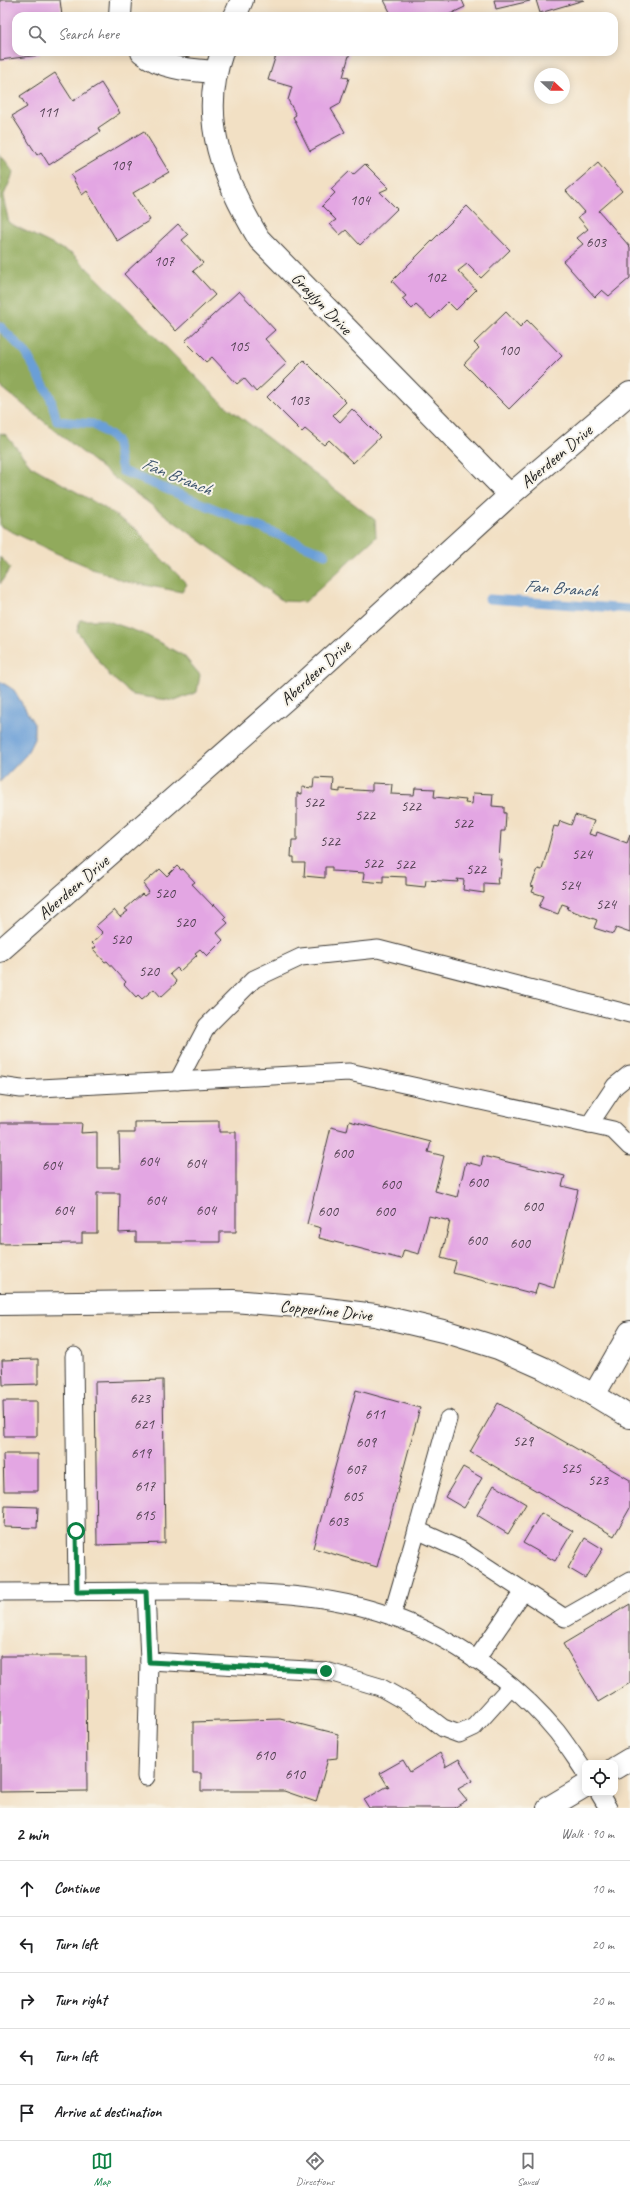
<!DOCTYPE html>
<html lang="en">
<head>
<meta charset="utf-8">
<style>
  body { margin:0; font-family:Caveat,sans-serif; background:#f6f6f6; color:#202124 }
  .controls { position:absolute; right:12px; bottom:12px; display:grid; overflow:hidden; border-radius:8px; box-shadow:0 2px 10px #0003 }
  .controls button { width:36px; height:36px; display:grid; place-items:center; padding:0; border:0; border-bottom:1px solid #e0e0e0; background:#fff; color:#202124; font:20px sans-serif }
  .compass { position:absolute; left:534px; top:68px; width:36px; height:36px; border-radius:50%; background:#fff; box-shadow:0 2px 10px #0003; rotate:112deg }
  .stop { position:absolute; width:12px; height:12px; margin:-9px; border:3px solid #0b8043; border-radius:50%; background:#fff }
  .stop.end { background:#0b8043; border-color:#fff; box-shadow:0 1px 4px #0008 }
  .list { margin:0; padding:0; list-style:none }
  h2 { display:flex; justify-content:space-between; align-items:center; height:52px; margin:0; padding:0 16px; font-size:17px }
  h2 small { font-size:13px; font-weight:400; color:#757577 }
  .list li { display:grid; grid-template-columns:26px 1fr auto; gap:12px; align-items:center; box-sizing:border-box; height:56px; padding:0 16px; border-top:1px solid #e0e0e0 }
  .list b { display:block; font-size:15px; white-space:nowrap }
  .list em { font-size:13px; font-style:normal; color:#757577 }
  .icon { flex:none; width:22px; height:22px; fill:none; stroke:currentColor; stroke-width:2; stroke-linecap:round; stroke-linejoin:round }
  .map { position:relative; flex:none; width:630px; height:1808px; overflow:hidden }
  .search { position:absolute; background:#fff; box-shadow:0 2px 10px #0003; left:12px; right:12px; top:12px; height:44px; display:flex; align-items:center; gap:10px; box-sizing:border-box; padding:0 14px; border-radius:12px; color:#757577; font-size:15px }
  .sheet { height:332px; background:#fff }
  nav { display:flex; justify-content:space-around; align-items:center; box-sizing:border-box; height:56px; border-top:1px solid #e0e0e0; background:#fff; font-size:11px; color:#757577 }
  nav a { display:grid; justify-items:center; gap:2px }
  nav .on { color:#0b8043 }
  .map>svg:first-child { display:block }
  .forest { fill:#91aa5c; stroke:#56633c }
  .water { fill:#6b9fd7; stroke:#445e7a }
  .lines { fill:none; stroke-linecap:round; stroke-linejoin:round }
  .stream { stroke:#6b9fd7; stroke-width:9 }
  .building { fill:#e3a6e3 }
  .lane-casing { stroke:#3c3935; stroke-width:19 }
  .street-casing { stroke:#3c3935; stroke-width:24 }
  .lane { stroke:#fff; stroke-width:17 }
  .street { stroke:#fff; stroke-width:22 }
  .route { stroke:#0b8043; stroke-width:5 }
  .labels { text-anchor:middle; stroke-width:4; stroke-linejoin:round; paint-order:stroke }
  .number-label { font-size:15px; fill:#4e3e4e }
  .street-label { font-size:17px; fill:#1c1c1c; stroke:#f7f3e8 }
  .water-label { font-size:18px; font-style:italic; fill:#405770; stroke:#f7f3e8 }
</style>
</head>
<body>
<div class="map">
<svg width="630" height="1808" viewBox="0 0 630 1808">
  <rect width="100%" height="100%" fill="#f7f3e8"/>
  <filter id="ink" filterUnits="userSpaceOnUse"><feTurbulence type="fractalNoise" baseFrequency=".025" numOctaves="2"/><feDisplacementMap in="SourceGraphic" scale="8" xChannelSelector="R" yChannelSelector="G"/><feConvolveMatrix kernelMatrix="1 2 1 2 8 2 1 2 1" color-interpolation-filters="sRGB"/></filter>
  <filter id="wash" filterUnits="userSpaceOnUse"><feTurbulence type="fractalNoise" baseFrequency=".012" numOctaves="4" result="noise"/><feDisplacementMap in="SourceGraphic" scale="16" xChannelSelector="R" yChannelSelector="G"/><feGaussianBlur stdDeviation="0.9" result="paint"/><feColorMatrix in="noise" values="0 0 0 0 0 0 0 0 0 0 0 0 0 0 0 0 0 1.4 0 .05"/><feComposite in="paint" operator="in"/></filter>
  <g filter="url(#wash)">
    <rect width="100%" height="100%" fill="#f2e0c4"/>
    <!-- forest -->
    <g class="forest">
      <polygon points="0,154 14,172 3,197 9,223 74,255 222,403 375,520 376,537 305,602 283,601 113,477 0,386"/>
      <polygon points="0,433 6,435 31,466 103,507 137,530 156,553 187,584 182,592 123,581 56,553 0,526"/>
      <polygon points="0,557 10,568 0,584"/>
      <polygon points="80,620 105,620 144,634 184,656 200,675 197,692 175,701 133,695 110,676 77,631"/>
    </g>
    <!-- water -->
    <polygon class="water" points="0,681 14,690 34,724 34,739 26,755 0,782"/>
    <g class="lines">
      <!-- stream -->
      <g class="stream">
        <polyline points="0,326 26,353 50,396 57,421 93,424 116,440 122,471 325,554"/>
        <polyline points="489,599 630,609"/>
      </g>
    </g>
    <g id="blocks">
      <!-- building -->
      <g class="building">
        <polygon points="0,0 60,0 62,16 16,16 16,52 39,52 40,55 0,60"/>
        <polygon points="384,0 462,0 465,7 446,16 392,16"/>
        <polygon points="494,0 530,0 530,1 496,9"/>
        <polygon points="536,0 584,0 540,13"/>
        <polygon points="277,52 350,52 343,77 349,78 340,104 331,109 345,132 310,151 293,117 296,115 288,100 292,87 268,80"/>
        <polygon points="55,73 73,101 101,83 120,113 98,128 100,132 49,165 41,152 37,155 12,116 27,107 20,96"/>
        <polygon points="144,131 169,172 133,193 150,220 117,241 87,191 82,195 71,175"/>
        <polygon points="598,163 622,191 599,211 630,247 630,278 609,296 602,290 595,297 563,261 583,244 577,238 588,229 578,217 585,212 566,191"/>
        <polygon points="365,164 389,188 380,192 397,209 360,245 346,230 340,235 330,224 336,220 322,206 335,193 331,189 350,171 353,175"/>
        <polygon points="467,206 510,250 481,278 467,264 458,271 476,290 456,310 448,302 431,319 416,305 412,309 402,299 406,296 392,281"/>
        <polygon points="178,224 188,235 182,240 203,263 193,271 215,295 176,331 124,274"/>
        <polygon points="239,291 275,330 265,339 287,363 256,392 244,378 237,384 212,357 206,362 185,341"/>
        <polygon points="506,312 520,327 527,320 562,356 509,409 464,364 479,348 474,343"/>
        <polygon points="304,360 346,402 333,415 340,422 352,409 380,437 353,463 329,440 324,445 305,429 302,432 267,397"/>
        <polygon points="314,778 334,779 333,791 340,792 340,789 372,791 372,783 392,784 391,794 414,795 415,788 435,789 434,797 466,800 465,803 472,804 473,793 493,794 492,806 504,807 504,813 506,813 505,831 501,831 499,860 502,860 500,878 497,878 498,884 484,883 484,893 463,890 464,880 457,879 458,882 426,880 425,887 406,885 406,877 383,876 383,883 363,881 364,873 332,871 332,867 325,867 325,878 304,876 305,863 294,863 294,857 291,857 292,840 297,840 297,793 302,794 302,787 313,788"/>
        <polygon points="575,815 594,821 589,834 596,836 597,832 627,843 630,835 630,933 616,928 613,934 594,928 597,920 567,909 568,906 562,904 558,914 539,907 544,896 532,892 534,887 531,886 538,869 542,870 554,826 558,827 560,821 571,825"/>
        <polygon points="177,866 181,870 183,869 195,882 192,884 213,906 214,904 226,917 224,919 228,923 217,933 223,940 207,956 200,949 195,953 197,955 180,971 177,968 170,974 177,982 161,997 154,989 142,999 138,995 136,997 124,984 126,982 107,961 105,962 93,949 96,947 92,943 103,933 96,926 114,910 120,917 128,911 125,909 142,894 144,896 149,892 143,884 160,869 167,876"/>
        <polygon points="219,1121 219,1132 236,1132 236,1232 220,1232 220,1242 136,1242 136,1232 119,1233 120,1193 97,1193 97,1233 82,1233 82,1243 0,1244 0,1123 82,1123 81,1133 97,1132 97,1168 120,1168 119,1133 135,1133 135,1122"/>
        <polygon points="349,1121 431,1142 428,1152 444,1156 435,1191 457,1197 466,1162 481,1166 483,1156 565,1176 562,1186 578,1190 554,1288 538,1283 535,1294 453,1273 456,1262 441,1258 450,1221 429,1216 419,1254 404,1250 401,1259 319,1238 321,1228 307,1224 331,1127 347,1131"/>
        <polygon points="38,1359 38,1384 3,1385 2,1360"/>
        <polygon points="163,1380 165,1543 97,1545 95,1382"/>
        <polygon points="356,1390 420,1408 377,1567 313,1548"/>
        <polygon points="3,1401 37,1401 37,1436 4,1436"/>
        <polygon points="498,1403 630,1480 630,1508 614,1536 470,1452"/>
        <polygon points="3,1454 38,1454 38,1491 4,1491"/>
        <polygon points="463,1467 482,1478 464,1508 445,1497"/>
        <polygon points="494,1485 526,1504 508,1534 477,1515"/>
        <polygon points="5,1506 38,1507 37,1528 4,1527"/>
        <polygon points="541,1513 573,1531 555,1561 523,1543"/>
        <polygon points="585,1538 603,1549 585,1578 568,1568"/>
        <polygon points="630,1604 630,1683 598,1702 563,1644"/>
        <polygon points="0,1656 86,1656 87,1791 0,1792"/>
        <polygon points="280,1719 338,1734 337,1758 328,1759 316,1802 284,1791 201,1791 201,1773 193,1773 193,1722"/>
        <polygon points="440,1753 446,1765 445,1767 459,1759 472,1781 458,1789 467,1800 454,1808 369,1808 364,1800 386,1787 389,1788 380,1773 403,1760 410,1772"/>
      </g>
    </g>
  </g>
  <g filter="url(#ink)">
    <use href="#blocks" fill-opacity="0" stroke="#3c3935" stroke-width="1"/>
    <g class="lines">
      <!-- lane casing -->
      <g class="lane-casing">
        <g id="lane">
          <polyline points="178,1081 207,1026 254,979 301,957 378,949 630,1014"/>
          <polyline points="0,1086 21,1089 349,1072 613,1130 630,1147"/>
          <polyline points="589,1125 615,1086 630,1074"/>
          <polyline points="74,1356 77,1592"/>
          <polyline points="448,1419 417,1530 461,1550 565,1618 630,1581"/>
          <path d="M0 1592C62 1592 124 1591 185 1591 255 1592 324 1592 391 1616 451 1636 517 1683 557 1732 567 1745 576 1759 585 1772"/>
          <polyline points="392,1616 417,1530"/>
          <polyline points="476,1660 523,1592"/>
          <polyline points="149,1661 326,1671 380,1687 417,1708 443,1728 459,1734 474,1727 511,1686"/>
          <polyline points="146,1777 149,1661 146,1591"/>
          <polyline points="599,1793 608,1808"/>
        </g>
      </g>
      <!-- street casing -->
      <g class="street-casing">
        <g id="street">
          <polyline points="120,16 121,0"/>
          <polyline points="235,16 242,0"/>
          <path d="M142 52C162 69 191 70 215 72"/>
          <path d="M222 52C198 121 224 180 259 239L510 495"/>
          <polyline points="0,951 292,694 510,495 630,393"/>
          <polyline points="0,1304 233,1301 310,1307 375,1315 447,1332 498,1348 543,1368 594,1395 630,1417"/>
          <polyline points="594,1395 630,1332"/>
          <polyline points="615,1768 630,1759"/>
          <polyline points="548,1808 585,1786"/>
        </g>
      </g>
      <!-- lane -->
      <use href="#lane" class="lane"/>
      <!-- street -->
      <use href="#street" class="street"/>
    </g>
  </g>
  <g class="lines" filter="url(#ink)">
    <!-- route -->
    <polyline class="route" points="76,1531 77,1592 146,1591 149,1662 326,1671"/>
  </g>
  <g class="labels">
    <!-- number labels -->
    <g class="number-label">
      <text x="48" y="117">111</text>
      <text x="121" y="170">109</text>
      <text x="360" y="205">104</text>
      <text x="596" y="247">603</text>
      <text x="164" y="266">107</text>
      <text x="436" y="282">102</text>
      <text x="239" y="351">105</text>
      <text x="509" y="355">100</text>
      <text x="299" y="405">103</text>
      <text x="314" y="807">522</text>
      <text x="411" y="811">522</text>
      <text x="365" y="820">522</text>
      <text x="463" y="828">522</text>
      <text x="330" y="846">522</text>
      <text x="582" y="859">524</text>
      <text x="373" y="868">522</text>
      <text x="405" y="869">522</text>
      <text x="476" y="874">522</text>
      <text x="570" y="890">524</text>
      <text x="165" y="898">520</text>
      <text x="606" y="909">524</text>
      <text x="185" y="927">520</text>
      <text x="121" y="944">520</text>
      <text x="149" y="976">520</text>
      <text x="343" y="1158">600</text>
      <text x="149" y="1166">604</text>
      <text x="196" y="1168">604</text>
      <text x="52" y="1170">604</text>
      <text x="478" y="1187">600</text>
      <text x="391" y="1189">600</text>
      <text x="156" y="1205">604</text>
      <text x="533" y="1211">600</text>
      <text x="64" y="1215">604</text>
      <text x="206" y="1215">604</text>
      <text x="328" y="1216">600</text>
      <text x="385" y="1216">600</text>
      <text x="477" y="1245">600</text>
      <text x="520" y="1248">600</text>
      <text x="140" y="1403">623</text>
      <text x="375" y="1419">611</text>
      <text x="144" y="1429">621</text>
      <text x="523" y="1446">529</text>
      <text x="366" y="1447">609</text>
      <text x="141" y="1458">619</text>
      <text x="571" y="1473">525</text>
      <text x="356" y="1474">607</text>
      <text x="598" y="1485">523</text>
      <text x="145" y="1491">617</text>
      <text x="353" y="1501">605</text>
      <text x="145" y="1520">615</text>
      <text x="338" y="1526">603</text>
      <text x="265" y="1760">610</text>
      <text x="295" y="1779">610</text>
    </g>
    <!-- street labels -->
    <g class="street-label">
      <text transform="translate(322 303) rotate(46)" y="6">Graylyn Drive</text>
      <text transform="translate(556 456) rotate(-40)" y="6">Aberdeen Drive</text>
      <text transform="translate(315 672) rotate(-42)" y="6">Aberdeen Drive</text>
      <text transform="translate(73 887) rotate(-41)" y="6">Aberdeen Drive</text>
      <text transform="translate(326 1310) rotate(6)" y="6">Copperline Drive</text>
    </g>
    <!-- water labels -->
    <g class="water-label">
      <text transform="translate(177 476) rotate(22)" y="6">Fan Branch</text>
      <text transform="translate(561 588) rotate(4)" y="6">Fan Branch</text>
    </g>
  </g>
</svg>
<div class="controls">
<button><svg class="icon" aria-label="locate" viewBox="0 0 24 24"><circle cx="12" cy="12" r="6"/><path d="M12 2v4M12 18v4M2 12h4M18 12h4"/></svg></button>
</div>
<svg class="compass" viewBox="-18 -18 36 36"><path d="M0-13l5 13h-10z" fill="#e53935"/><path d="M0 13l5-13h-10z" fill="#757577"/></svg>
<div class="stop" style="left:76px;top:1531px"></div>
<div class="stop end" style="left:326px;top:1671px"></div>
<div class="search"><svg class="icon" aria-label="search" viewBox="0 0 24 24"><circle cx="10" cy="10" r="6"/><path d="M15 15l6 6"/></svg>Search here</div>
</div>
<section class="sheet">
<h2>2 min<small>Walk · 90 m</small></h2>
<ul class="list">
<li><svg class="icon" aria-label="ahead" viewBox="0 0 24 24"><path d="M12 20V5M6 11l6-6 6 6"/></svg><div><b>Continue</b></div><em>10 m</em></li>
<li><svg class="icon" aria-label="left" viewBox="0 0 24 24"><path d="M17 20v-9H6M10 6l-5 5 5 5"/></svg><div><b>Turn left</b></div><em>20 m</em></li>
<li><svg class="icon" aria-label="right" viewBox="0 0 24 24"><path d="M7 20v-9h11M14 6l5 5-5 5"/></svg><div><b>Turn right</b></div><em>20 m</em></li>
<li><svg class="icon" aria-label="left" viewBox="0 0 24 24"><path d="M17 20v-9H6M10 6l-5 5 5 5"/></svg><div><b>Turn left</b></div><em>40 m</em></li>
<li><svg class="icon" aria-label="arrive" viewBox="0 0 24 24"><path d="M6 21V4h12l-3 4 3 4H6"/></svg><div><b>Arrive at destination</b></div></li>
</ul>
</section>
<nav>
<a class="on"><svg class="icon" aria-label="map" viewBox="0 0 24 24"><path d="M3 6l6-2 6 2 6-2v14l-6 2-6-2-6 2zM9 4v14M15 6v14"/></svg>Map</a>
<a><svg class="icon" aria-label="directions" viewBox="0 0 24 24"><path d="M12 3l9 9-9 9-9-9zM9 14v-3h6M13 9l2 2-2 2"/></svg>Directions</a>
<a><svg class="icon" aria-label="saved" viewBox="0 0 24 24"><path d="M7 4h10v16l-5-4-5 4z"/></svg>Saved</a>
</nav>
</body>
</html>
